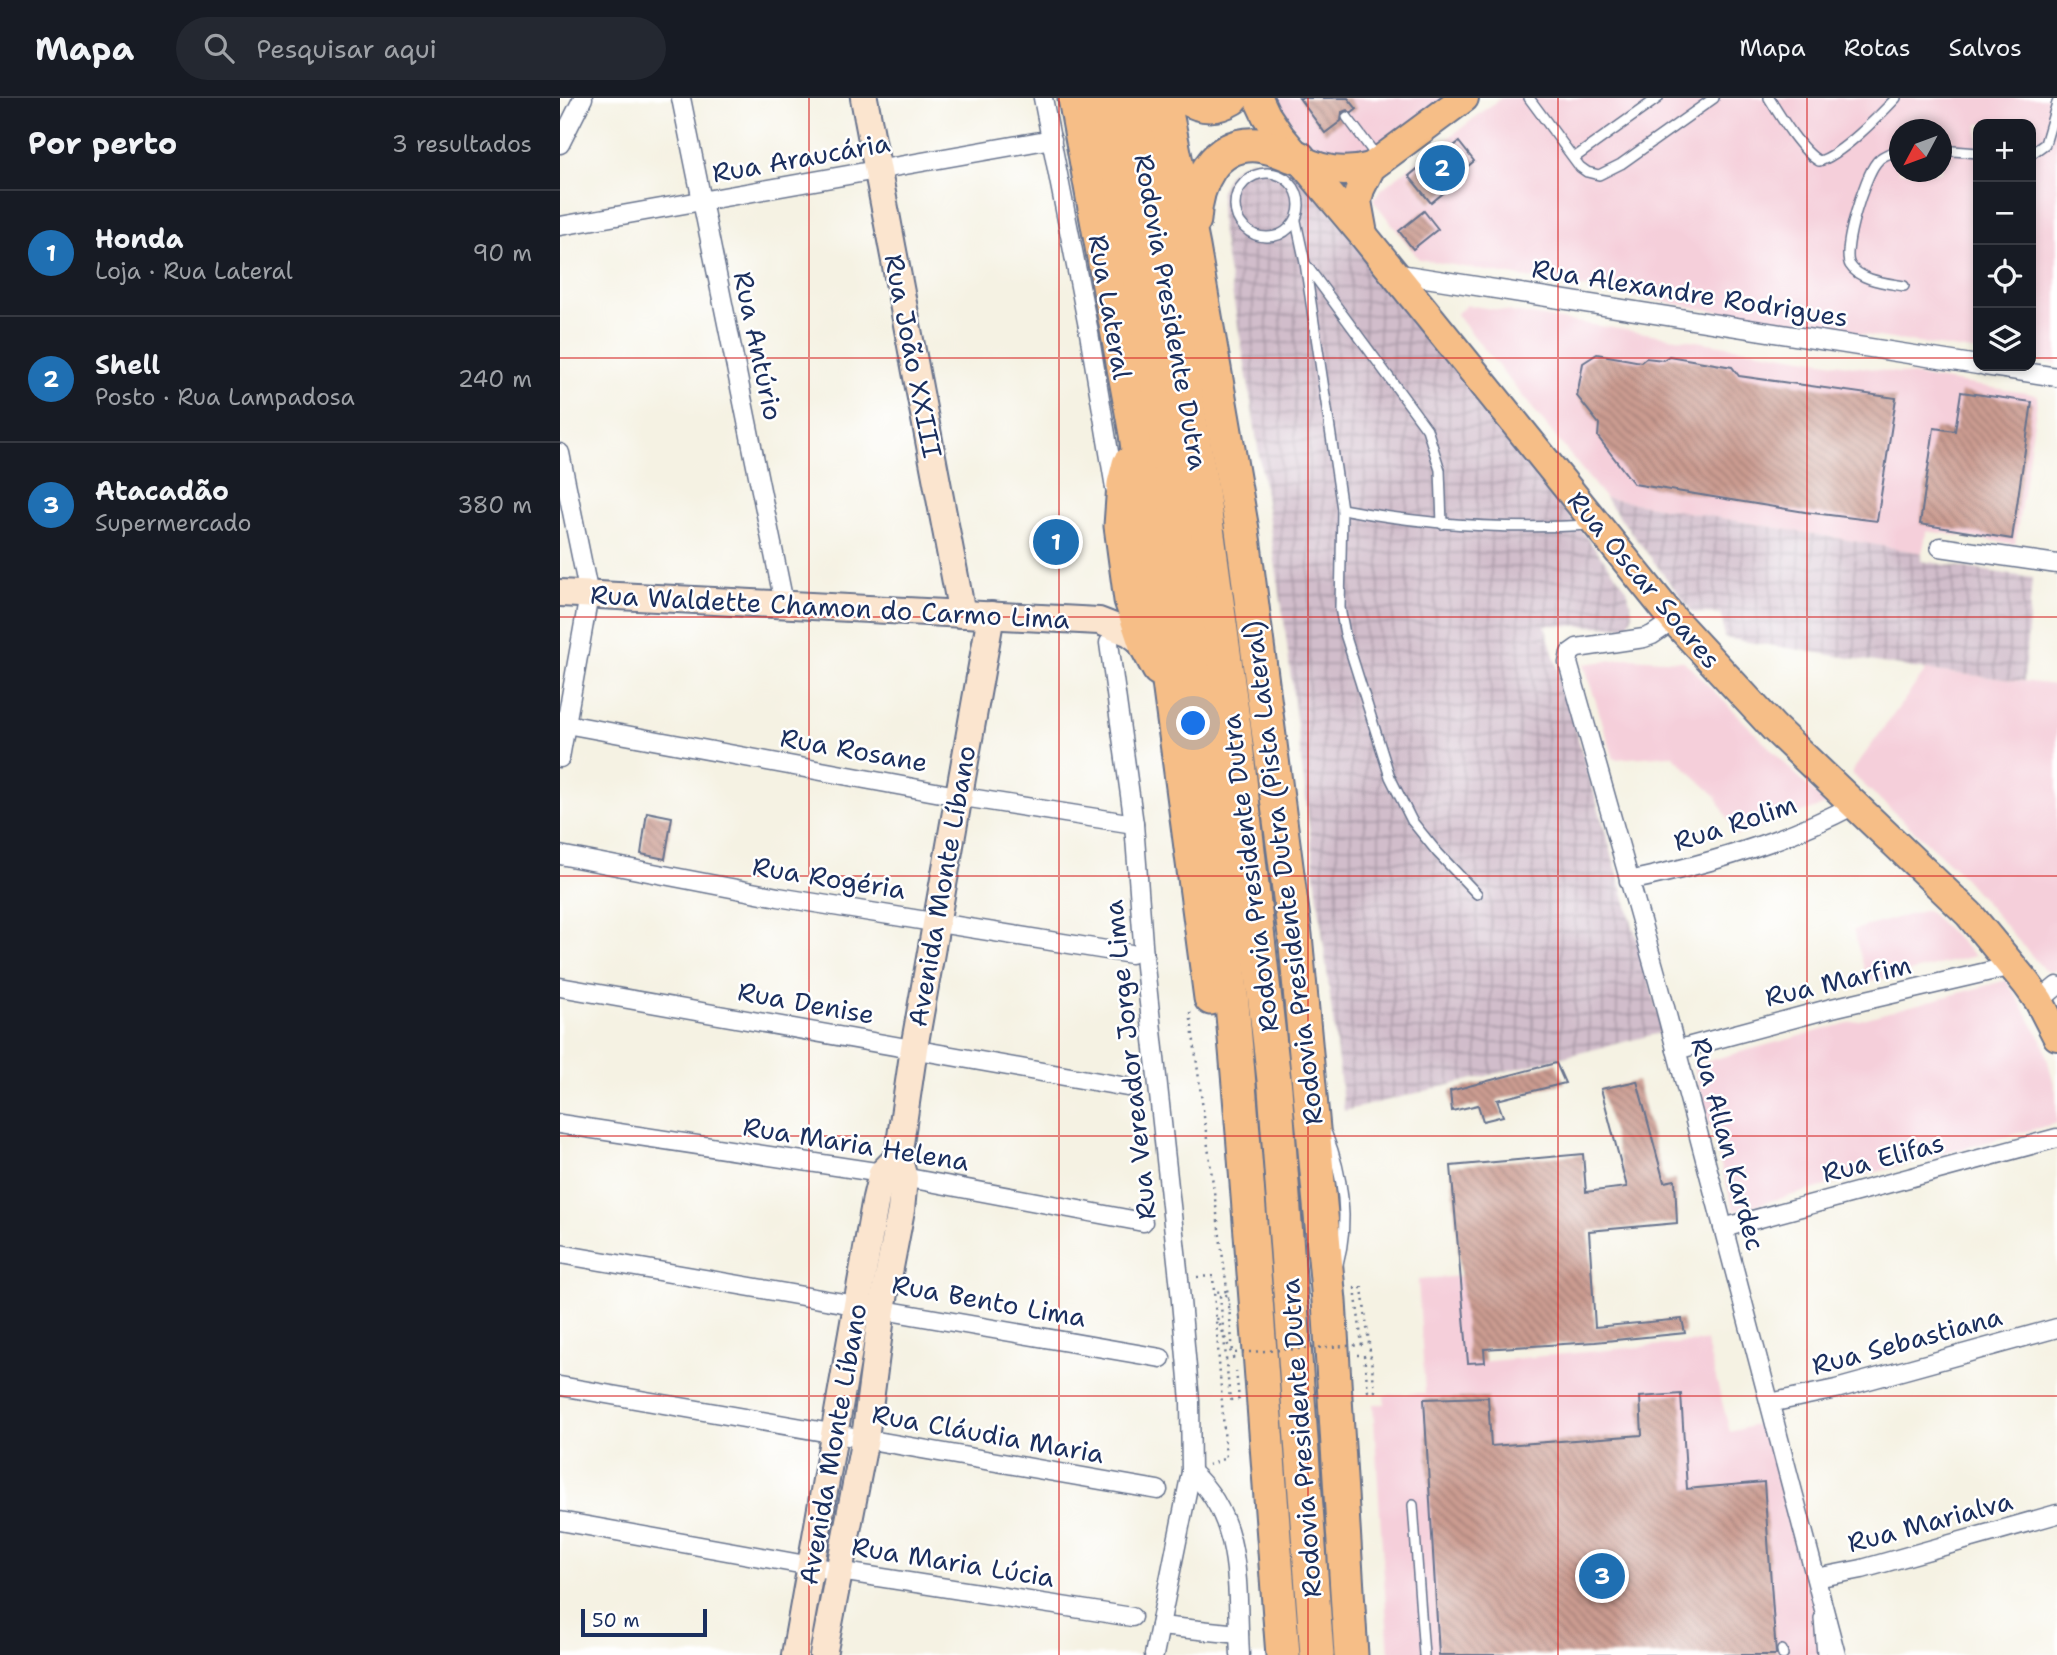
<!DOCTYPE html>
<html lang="pt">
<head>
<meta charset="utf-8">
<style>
  body { margin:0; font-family:"Shantell Sans",sans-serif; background:#242831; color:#f1f3f6 }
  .controls { position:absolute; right:21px; top:21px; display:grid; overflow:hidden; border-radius:14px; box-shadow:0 4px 10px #0003 }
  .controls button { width:63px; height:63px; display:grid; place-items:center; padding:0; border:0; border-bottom:2px solid #363941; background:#171b24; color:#f1f3f6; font:35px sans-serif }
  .compass { position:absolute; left:1329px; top:21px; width:63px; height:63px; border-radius:50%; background:#171b24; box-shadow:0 4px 10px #0003; rotate:229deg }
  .scale { position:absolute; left:21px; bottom:18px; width:126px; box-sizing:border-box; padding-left:7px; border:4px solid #1b2f5e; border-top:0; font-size:19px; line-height:24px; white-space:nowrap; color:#1b2f5e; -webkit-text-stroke:5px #fff; paint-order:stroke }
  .you { position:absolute; left:634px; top:626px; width:24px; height:24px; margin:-18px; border:5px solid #fff; border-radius:50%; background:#1a73e8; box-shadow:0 0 0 10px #1a73e833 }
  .badge { display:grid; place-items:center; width:46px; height:46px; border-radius:50%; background:#1f6fb2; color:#fff; font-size:23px; font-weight:700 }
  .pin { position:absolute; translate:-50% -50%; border:4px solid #fff; box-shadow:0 2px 7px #0006 }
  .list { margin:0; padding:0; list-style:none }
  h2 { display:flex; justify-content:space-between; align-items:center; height:91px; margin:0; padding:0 28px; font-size:30px }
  h2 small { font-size:23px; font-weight:400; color:#9ea1a6 }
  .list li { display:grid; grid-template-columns:46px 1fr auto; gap:21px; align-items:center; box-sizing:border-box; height:126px; padding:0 28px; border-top:2px solid #363941 }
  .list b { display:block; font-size:26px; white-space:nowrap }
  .list p { margin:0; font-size:23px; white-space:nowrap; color:#9ea1a6 }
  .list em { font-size:23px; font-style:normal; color:#9ea1a6 }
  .icon { flex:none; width:38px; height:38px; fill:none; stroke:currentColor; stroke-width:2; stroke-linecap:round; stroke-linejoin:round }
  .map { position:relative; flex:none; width:1497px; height:1557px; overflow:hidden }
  header { display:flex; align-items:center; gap:42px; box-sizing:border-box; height:98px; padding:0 35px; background:#171b24; border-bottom:2px solid #363941 }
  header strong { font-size:33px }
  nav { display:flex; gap:38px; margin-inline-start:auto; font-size:24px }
  .search { width:490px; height:63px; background:#242831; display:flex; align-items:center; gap:18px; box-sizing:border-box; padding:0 24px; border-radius:38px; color:#9ea1a6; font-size:26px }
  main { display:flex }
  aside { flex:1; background:#171b24 }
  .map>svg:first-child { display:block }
  .built { fill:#f5cfda; fill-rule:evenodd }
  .industrial { fill:url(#industrial-grid) }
  .building { fill:url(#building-back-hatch) }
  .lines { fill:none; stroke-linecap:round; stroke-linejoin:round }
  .lane-casing { stroke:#67738d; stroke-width:12 }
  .street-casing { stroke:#67738d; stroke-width:21 }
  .secondary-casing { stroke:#67738d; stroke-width:30 }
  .primary-casing { stroke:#67738d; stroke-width:32 }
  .highway-casing { stroke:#67738d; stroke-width:37 }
  .path { stroke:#67738d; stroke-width:2.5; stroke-dasharray:2 5; stroke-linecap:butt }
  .lane { stroke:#fff; stroke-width:9 }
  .street { stroke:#fff; stroke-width:18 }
  .secondary { stroke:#fbe5cf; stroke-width:26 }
  .primary { stroke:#f6be87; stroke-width:28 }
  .highway { stroke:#f6be87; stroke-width:33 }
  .path-bridge { stroke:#67738d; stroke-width:2.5; stroke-dasharray:2 5; stroke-linecap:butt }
  .grid { fill:none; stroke:#d62828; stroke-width:2; stroke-opacity:0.55 }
  .labels { text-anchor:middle; stroke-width:5; stroke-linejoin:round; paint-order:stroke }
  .street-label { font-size:26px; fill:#1b2f5e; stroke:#fff }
</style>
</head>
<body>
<header>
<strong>Mapa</strong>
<div class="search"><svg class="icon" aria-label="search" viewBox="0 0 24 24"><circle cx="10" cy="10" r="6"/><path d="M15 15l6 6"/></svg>Pesquisar aqui</div>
<nav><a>Mapa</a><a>Rotas</a><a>Salvos</a></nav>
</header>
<main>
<aside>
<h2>Por perto<small>3 resultados</small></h2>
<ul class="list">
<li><span class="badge">1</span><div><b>Honda</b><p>Loja · Rua Lateral</p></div><em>90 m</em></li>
<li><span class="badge">2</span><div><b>Shell</b><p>Posto · Rua Lampadosa</p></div><em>240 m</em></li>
<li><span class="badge">3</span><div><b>Atacadão</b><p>Supermercado</p></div><em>380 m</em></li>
</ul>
</aside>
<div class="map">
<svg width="1497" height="1557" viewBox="0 0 1497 1557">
  <defs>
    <pattern id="industrial-grid" width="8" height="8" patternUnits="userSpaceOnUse" patternTransform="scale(1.75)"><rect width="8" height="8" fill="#d1bdcb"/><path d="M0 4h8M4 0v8" fill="none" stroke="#a99aa8"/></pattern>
    <pattern id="building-back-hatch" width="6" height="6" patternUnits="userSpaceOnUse" patternTransform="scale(1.75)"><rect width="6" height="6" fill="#cb9b90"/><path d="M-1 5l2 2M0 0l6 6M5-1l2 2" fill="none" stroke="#a47f79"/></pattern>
  </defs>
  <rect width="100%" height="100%" fill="#fff"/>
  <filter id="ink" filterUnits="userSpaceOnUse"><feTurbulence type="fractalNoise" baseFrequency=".0143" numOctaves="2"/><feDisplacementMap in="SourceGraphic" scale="14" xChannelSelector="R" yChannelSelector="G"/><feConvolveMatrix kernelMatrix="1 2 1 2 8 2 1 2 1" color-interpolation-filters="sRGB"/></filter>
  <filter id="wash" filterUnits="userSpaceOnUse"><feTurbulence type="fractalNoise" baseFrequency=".00686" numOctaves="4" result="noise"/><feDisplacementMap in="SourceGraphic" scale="28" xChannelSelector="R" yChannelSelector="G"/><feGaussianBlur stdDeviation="1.57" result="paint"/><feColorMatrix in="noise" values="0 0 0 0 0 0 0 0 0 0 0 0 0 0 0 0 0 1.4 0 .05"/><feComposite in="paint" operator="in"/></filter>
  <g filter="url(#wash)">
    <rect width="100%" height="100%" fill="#f5f2e3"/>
    <!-- built -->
    <g class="built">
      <polygon points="718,0 888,0 802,60 779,59 756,50 735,31 720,8"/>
      <path d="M941 0H1497V266L1471 262V26H1418V254L1206 222 859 161 813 102 820 92ZM1339 32H1381V74H1339Z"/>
      <polygon points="907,207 1478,297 1455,446 1367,433 1362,455 1045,400 896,216"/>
      <polygon points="1068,560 1124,563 1266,707 1176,737 1156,698 1112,657 1054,661 1024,566"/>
      <polygon points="1366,572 1497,587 1497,872 1489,874 1484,872 1397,772 1291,675"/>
      <polygon points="1367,812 1415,858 1308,884 1293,832"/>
      <polygon points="1447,882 1483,944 1496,994 1497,1025 1174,1113 1133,967"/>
      <polygon points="901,1178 908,1265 1146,1243 1170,1334 1207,1324 1253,1484 1261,1557 829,1557 813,1306 825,1306 824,1297 865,1295 858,1182"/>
    </g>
    <!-- industrial -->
    <g class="industrial">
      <polygon points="714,61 748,84 1067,491 1073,516 1069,525 1064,529 985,527 1104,934 784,1013 724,522 688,284 661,131 660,95 668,77 675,70 691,62"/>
      <polygon points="1045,400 1362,455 1361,463 1472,480 1464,583 1366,572 1164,540 1162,516 1133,515"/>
    </g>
    <g id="blocks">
      <!-- building -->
      <g class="building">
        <polygon points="739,0 788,0 797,11 792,15 787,12 782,14 781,23 765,35"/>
        <polygon points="899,44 914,63 894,80 897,84 871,105 849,78 875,56 879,60"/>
        <polygon points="864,113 878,131 853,151 839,133"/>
        <polygon points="1037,256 1081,264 1086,260 1103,262 1109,258 1172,269 1179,278 1336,300 1317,423 1245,414 1074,386 1038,339 1039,326 1017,298 1023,265"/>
        <polygon points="1401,294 1472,304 1452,441 1360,426 1374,330 1395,333"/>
        <polygon points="87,714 112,719 105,761 81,756"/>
        <polygon points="996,965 1005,985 937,1002 943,1018 923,1023 918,1007 892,1013 890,993"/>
        <polygon points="1077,983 1104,1084 1115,1082 1117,1125 1029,1133 1035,1229 1122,1221 1125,1235 1035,1244 924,1251 925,1264 908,1265 891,1068 1023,1056 1026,1094 1067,1089 1041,991"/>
        <polygon points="1121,1296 1127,1391 1204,1384 1216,1557 879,1557 864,1301 928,1299 931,1348 1082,1337 1080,1299"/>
      </g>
    </g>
  </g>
  <g filter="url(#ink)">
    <use href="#blocks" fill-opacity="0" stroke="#67738d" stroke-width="2"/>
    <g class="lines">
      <!-- lane casing -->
      <g class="lane-casing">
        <g id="lane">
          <polyline points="969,0 1020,69 1027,74 1039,77 1061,66 1154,0"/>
          <path d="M1209 0C1220 18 1241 53 1259 63 1279 59 1321 16 1336 0"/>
          <polyline points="787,19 817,59"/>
          <polyline points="1381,52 1418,55"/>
          <path d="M1339 53C1331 55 1321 57 1316 65 1305 78 1281 153 1290 167 1300 183 1328 185 1344 188"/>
          <polyline points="1471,56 1485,46 1497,5"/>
          <polyline points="1014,60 1098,0"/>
          <circle cx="707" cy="107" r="32"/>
          <path d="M736 123 745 165 782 411C865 427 947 432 1031 427"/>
          <polyline points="747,168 867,331 880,372 882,426"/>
          <polyline points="782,411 780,510 785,536 830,679 852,723 877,754 917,796"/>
          <path d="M767 1036C783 1076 790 1123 778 1166"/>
          <polyline points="853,1407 864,1557"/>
          <polyline points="1259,1520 1262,1557"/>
          <polyline points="1222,1552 1223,1557"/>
        </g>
      </g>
      <!-- street casing -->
      <g class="street-casing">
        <g id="street">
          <polyline points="121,0 224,505"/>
          <polyline points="483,0 528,229 555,390"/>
          <polyline points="0,46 23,0"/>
          <polyline points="0,128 492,41"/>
          <polyline points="834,175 1418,267"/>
          <polyline points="1425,268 1497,279"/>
          <polyline points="0,355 29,497 0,660"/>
          <polyline points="1380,449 1497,466"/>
          <polyline points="1114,522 1092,537 1084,540 1017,550 1010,555 1008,565 1098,883 1276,1557"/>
          <polyline points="549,545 574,726 584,859 619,1181 630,1303 631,1374 594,1557"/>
          <polyline points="6,626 397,698 574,726"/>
          <polyline points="0,757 218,799 571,856"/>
          <path d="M1069 783C1145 767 1225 744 1294 707"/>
          <polyline points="0,889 567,989"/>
          <polyline points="1479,903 1497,888"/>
          <polyline points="1116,952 1272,910 1452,868"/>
          <polyline points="0,1026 322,1075 583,1124"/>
          <polyline points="1163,1130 1497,1040"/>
          <polyline points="0,1156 601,1260"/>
          <polyline points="0,1288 598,1392"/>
          <polyline points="1210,1305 1276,1291 1497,1230"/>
          <path d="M631 1374C685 1422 676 1491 680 1557"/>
          <polyline points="0,1423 279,1473 572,1519"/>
          <polyline points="1256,1480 1302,1471 1497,1416"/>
          <polyline points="600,1528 679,1536"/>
        </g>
      </g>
      <!-- secondary casing -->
      <g class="secondary-casing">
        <g id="secondary">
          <polyline points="304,0 402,516"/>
          <polyline points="0,495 539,523 570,535 586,547"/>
          <polyline points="235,1557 316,1100 322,1075 338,1059"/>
          <polyline points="263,1557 305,1340 322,1211 341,1112 344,1080 338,1059 354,950 431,517"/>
        </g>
      </g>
      <!-- primary casing -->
      <g class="primary-casing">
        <g id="primary">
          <polyline points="698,0 706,17 720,38 804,138 1114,522 1214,630 1409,816 1466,885 1479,903 1497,938"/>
          <path d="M740 61C763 74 786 76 811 69"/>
          <polyline points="803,136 797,103 800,91 811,69 904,0"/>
        </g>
      </g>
      <!-- highway casing -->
      <g class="highway-casing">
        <g id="highway">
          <polyline points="515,0 576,336 651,900"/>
          <path d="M544 0C655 512 682 1036 723 1557"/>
          <polyline points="572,0 602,155 642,393 674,629 715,991 757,1557"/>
          <polyline points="603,0 633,149 682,432 735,837 769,1203 791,1557"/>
          <path d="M627 0C642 9 657 9 672 0"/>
          <path d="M634 122C636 86 653 44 697 47 712 48 725 55 739 60"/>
          <polyline points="569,366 564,386 561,428 571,502 586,547 599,571"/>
        </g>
      </g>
      <!-- path -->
      <g class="path">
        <polyline points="630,914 670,1213"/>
        <polyline points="637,1179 653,1178 654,1194"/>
        <polyline points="657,1220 674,1262"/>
        <polyline points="797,1257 804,1257 808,1293 815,1293 802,1190 795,1190 802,1247"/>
        <polyline points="648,1367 666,1360 654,1194 668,1193"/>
      </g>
      <!-- lane -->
      <use href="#lane" class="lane"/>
      <!-- street -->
      <use href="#street" class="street"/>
      <!-- secondary -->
      <use href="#secondary" class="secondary"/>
      <!-- primary -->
      <use href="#primary" class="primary"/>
      <!-- highway -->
      <use href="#highway" class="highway"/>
      <!-- path-bridge -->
      <polyline class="path-bridge" points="676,1273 679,1301 670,1302 660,1198 668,1197 673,1255 802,1247"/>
    </g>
  </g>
  <!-- grid -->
  <path class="grid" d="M249 0V1557M499 0V1557M748 0V1557M998 0V1557M1247 0V1557M0 260H1418M1471 260H1497M0 519H1497M0 778H1497M0 1038H1497M0 1298H1497"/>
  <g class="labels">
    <!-- street labels -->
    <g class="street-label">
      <text transform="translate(241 60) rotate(-10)" y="9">Rua Araucária</text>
      <text transform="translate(1130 195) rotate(9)" y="9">Rua Alexandre Rodrigues</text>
      <text transform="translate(550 209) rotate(80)" y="9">Rua Lateral</text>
      <text transform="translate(611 214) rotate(80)" y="9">Rodovia Presidente Dutra</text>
      <text transform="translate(198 248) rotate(78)" y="9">Rua Antúrio</text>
      <text transform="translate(353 258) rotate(79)" y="9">Rua João XXIII</text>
      <text transform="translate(1084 482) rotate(50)" y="9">Rua Oscar Soares</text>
      <text transform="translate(270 509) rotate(3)" y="9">Rua Waldette Chamon do Carmo Lima</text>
      <text transform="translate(294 652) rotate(10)" y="9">Rua Rosane</text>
      <text transform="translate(1175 725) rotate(-18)" y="9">Rua Rolim</text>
      <text transform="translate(690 775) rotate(-97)" y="9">Rodovia Presidente Dutra</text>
      <text transform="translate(723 775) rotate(-97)" y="9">Rodovia Presidente Dutra (Pista Lateral)</text>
      <text transform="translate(269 780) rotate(9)" y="9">Rua Rogéria</text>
      <text transform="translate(382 788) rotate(-80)" y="9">Avenida Monte Líbano</text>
      <text transform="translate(1278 883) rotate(-13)" y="9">Rua Marfim</text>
      <text transform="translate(246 905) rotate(10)" y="9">Rua Denise</text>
      <text transform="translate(570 962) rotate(-96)" y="9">Rua Vereador Jorge Lima</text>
      <text transform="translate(296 1046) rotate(9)" y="9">Rua Maria Helena</text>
      <text transform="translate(1168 1046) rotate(75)" y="9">Rua Allan Kardec</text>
      <text transform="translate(1323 1060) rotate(-15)" y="9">Rua Elifas</text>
      <text transform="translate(429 1203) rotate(10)" y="9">Rua Bento Lima</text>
      <text transform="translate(1347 1243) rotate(-15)" y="9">Rua Sebastiana</text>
      <text transform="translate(428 1336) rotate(10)" y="9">Rua Cláudia Maria</text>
      <text transform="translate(741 1340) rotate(-94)" y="9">Rodovia Presidente Dutra</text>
      <text transform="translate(273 1346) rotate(-80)" y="9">Avenida Monte Líbano</text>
      <text transform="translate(1370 1424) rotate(-15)" y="9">Rua Marialva</text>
      <text transform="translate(393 1464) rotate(9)" y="9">Rua Maria Lúcia</text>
    </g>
  </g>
</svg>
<div class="controls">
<button>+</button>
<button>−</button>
<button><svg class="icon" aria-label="locate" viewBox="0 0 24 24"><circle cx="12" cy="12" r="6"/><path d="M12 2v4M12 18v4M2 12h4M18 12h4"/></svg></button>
<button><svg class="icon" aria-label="layers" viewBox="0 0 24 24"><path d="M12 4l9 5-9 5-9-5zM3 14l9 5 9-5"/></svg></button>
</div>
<svg class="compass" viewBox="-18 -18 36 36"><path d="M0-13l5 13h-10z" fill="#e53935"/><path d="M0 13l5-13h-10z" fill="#9ea1a6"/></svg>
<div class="scale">50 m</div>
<div class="you"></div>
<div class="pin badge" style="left:496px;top:444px">1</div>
<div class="pin badge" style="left:882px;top:70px">2</div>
<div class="pin badge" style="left:1042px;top:1478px">3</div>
</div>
</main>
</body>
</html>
